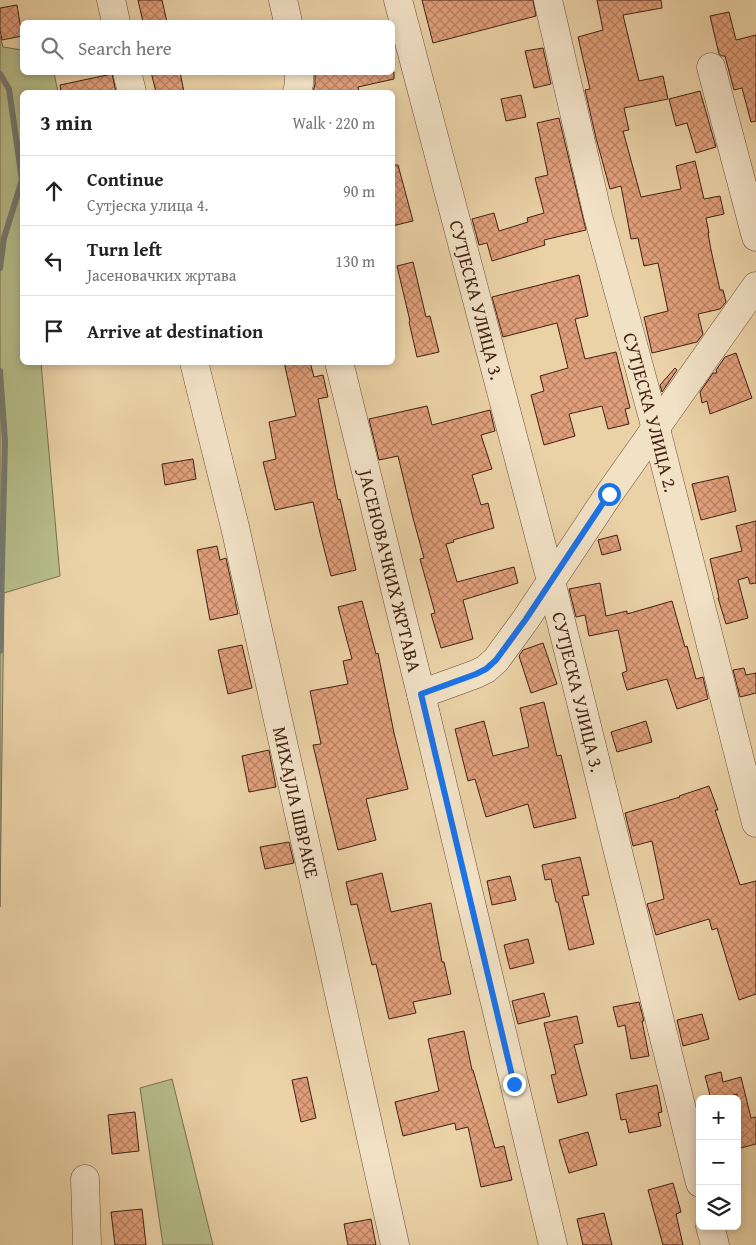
<!DOCTYPE html>
<html lang="en">
<head>
<meta charset="utf-8">
<style>
  body { margin:0; font-family:"Gentium Book Plus",serif; background:#f2f2f2; color:#222 }
  .controls { position:absolute; right:15px; bottom:15px; display:grid; overflow:hidden; border-radius:8px; box-shadow:0 2px 8px #0003 }
  .controls button { width:45px; height:45px; display:grid; place-items:center; padding:0; border:0; border-bottom:1px solid #e0e0e0; background:#fff; color:#222; font:25px sans-serif }
  .stop { position:absolute; width:15px; height:15px; margin:-11px; border:4px solid #1a73e8; border-radius:50%; background:#fff }
  .stop.end { background:#1a73e8; border-color:#fff; box-shadow:0 1px 5px #0008 }
  .list { margin:0; padding:0; list-style:none }
  h2 { display:flex; justify-content:space-between; align-items:center; height:65px; margin:0; padding:0 20px; font-size:21px }
  h2 small { font-size:16px; font-weight:400; color:#767676 }
  .list li { display:grid; grid-template-columns:32px 1fr auto; gap:15px; align-items:center; box-sizing:border-box; height:70px; padding:0 20px; border-top:1px solid #e0e0e0 }
  .list b { display:block; font-size:19px; white-space:nowrap }
  .list p { margin:0; font-size:16px; white-space:nowrap; color:#767676 }
  .list em { font-size:16px; font-style:normal; color:#767676 }
  .icon { flex:none; width:28px; height:28px; fill:none; stroke:currentColor; stroke-width:2; stroke-linecap:round; stroke-linejoin:round }
  .map { position:relative; flex:none; width:756px; height:1245px; overflow:hidden }
  .search { position:absolute; background:#fff; box-shadow:0 2px 8px #0003; left:20px; top:20px; width:375px; height:55px; display:flex; align-items:center; gap:12px; box-sizing:border-box; padding:0 18px; border-radius:8px; color:#767676; font-size:19px }
  .panel { position:absolute; background:#fff; box-shadow:0 2px 8px #0003; left:20px; top:90px; width:375px; height:275px; border-radius:8px }
  .map>svg:first-child { display:block }
  .grass { fill:#b5bc88; stroke:#7c6e4e }
  .lines { fill:none; stroke-linecap:round; stroke-linejoin:round }
  .stream { stroke:#777a71; stroke-width:6 }
  .building { fill:url(#building-cross-hatch); stroke:#422113 }
  .minor-casing { stroke:#6c4d38; stroke-width:29 }
  .minor { stroke:#f1e1c5; stroke-width:28 }
  .route { stroke:#1a73e8; stroke-width:6 }
  .labels { text-anchor:middle; stroke-width:4; stroke-linejoin:round; paint-order:stroke }
  .street-label { font-size:19px; fill:#422113; stroke:#f1e1c5 }
</style>
</head>
<body>
<div class="map">
<svg width="756" height="1245" viewBox="0 0 756 1245">
  <defs>
    <pattern id="building-cross-hatch" width="8" height="8" patternUnits="userSpaceOnUse" patternTransform="scale(1.25)"><rect width="8" height="8" fill="#e09f7a"/><path d="M0 0l8 8M0 8l8-8" fill="none" stroke="#b78163"/></pattern>
  </defs>
  <rect width="100%" height="100%" fill="#ead1a6"/>
  <filter id="stains"><feTurbulence type="fractalNoise" baseFrequency=".004" numOctaves="4"/><feColorMatrix values="0 0 0 0 .2 0 0 0 0 .09 0 0 0 0 .02 0 0 0 .5 -.17"/></filter>
  <radialGradient id="worn" r=".72"><stop offset=".6" stop-color="#630" stop-opacity="0"/><stop offset="1" stop-color="#630" stop-opacity=".3"/></radialGradient>
  <!-- grass -->
  <g class="grass">
    <polygon points="0,36 3,47 22,50 22,72 54,73 58,92 22,92 22,362 41,363 60,576 4,593 0,907"/>
    <polygon points="172,1079 213,1245 163,1245 140,1088"/>
  </g>
  <g class="lines">
    <!-- stream -->
    <g class="stream">
      <polyline points="0,74 9,89 22,180 4,238 0,268"/>
      <polyline points="0,371 5,441 0,651"/>
    </g>
  </g>
  <!-- building -->
  <g class="building">
    <polygon points="138,0 162,0 167,22 143,22"/>
    <polygon points="422,0 533,0 536,16 433,43"/>
    <polygon points="597,0 661,0 662,8 623,15 639,81 663,76 668,99 624,108 629,130 623,131 641,197 681,189 676,166 695,161 704,199 720,196 724,214 706,218 709,233 708,233 711,250 720,290 723,290 726,302 720,309 698,314 703,334 697,342 652,353 644,317 668,311 658,263 644,266 638,238 631,239 621,186 610,189 596,138 585,90 590,89 578,37 603,30"/>
    <polygon points="17,5 22,36 2,40 0,30 0,8"/>
    <polygon points="729,12 736,40 756,35 756,121 751,122 742,88 734,90 725,56 722,56 719,54 710,16"/>
    <polygon points="543,48 551,84 534,88 525,51"/>
    <polygon points="151,72 180,72 184,92 156,92"/>
    <polygon points="315,72 394,72 394,79 358,87 359,92 313,92 315,84"/>
    <polygon points="112,74 116,92 61,92 60,85"/>
    <polygon points="700,91 716,147 696,153 687,123 676,126 669,99"/>
    <polygon points="521,95 526,117 506,121 501,99"/>
    <polygon points="559,118 586,230 544,240 545,245 492,261 487,243 479,245 472,219 494,213 499,231 528,222 527,218 544,213 535,178 548,175 537,123"/>
    <polygon points="392,165 398,165 413,221 392,226"/>
    <polygon points="413,262 426,317 430,316 439,352 417,357 409,322 410,321 397,266"/>
    <polygon points="579,275 588,316 575,319 585,359 616,352 630,408 625,409 629,424 608,429 602,406 569,414 575,436 544,445 531,395 544,391 540,376 568,368 557,323 503,337 492,297"/>
    <polygon points="736,353 752,398 710,414 707,401 702,403 700,392 713,373 717,373 716,370 725,357"/>
    <polygon points="284,362 310,362 314,377 323,375 328,397 318,399 338,500 340,499 356,570 331,576 320,533 313,502 275,510 263,462 276,459 269,422 296,416"/>
    <polygon points="675,368 677,370 662,392 660,385"/>
    <polygon points="427,406 432,425 490,410 495,431 481,435 492,469 472,475 481,505 488,503 494,528 453,540 454,542 446,544 457,582 514,567 518,583 463,600 473,639 441,648 431,614 435,613 420,559 424,558 413,518 398,456 379,460 369,419"/>
    <polygon points="193,459 196,479 165,485 162,464"/>
    <polygon points="728,476 736,511 701,520 692,484"/>
    <polygon points="756,521 756,583 750,584 748,577 738,580 748,618 726,624 718,598 719,598 710,559 742,551 736,526"/>
    <polygon points="617,535 621,550 602,555 598,540"/>
    <polygon points="217,546 220,560 226,558 238,614 210,620 197,550"/>
    <polygon points="600,583 606,616 627,611 627,614 672,601 685,647 687,646 696,679 703,677 708,699 677,709 667,679 627,690 622,673 627,671 618,630 589,636 585,615 576,617 569,589"/>
    <polygon points="362,601 376,654 378,653 394,733 408,789 366,799 376,840 338,850 313,745 321,744 310,691 348,684 343,661 352,659 338,607"/>
    <polygon points="543,643 557,684 531,693 519,656 523,650"/>
    <polygon points="242,645 252,688 228,694 218,650"/>
    <polygon points="744,668 746,675 756,673 756,693 740,697 733,670"/>
    <polygon points="544,702 557,756 561,755 576,818 534,828 528,804 486,817 475,779 468,781 455,729 484,721 493,756 529,747 520,708"/>
    <polygon points="646,721 652,742 617,752 611,732"/>
    <polygon points="269,750 276,787 249,792 242,756"/>
    <polygon points="709,786 718,810 715,810 740,885 756,881 756,994 739,1000 717,928 712,930 709,919 656,935 647,904 664,899 652,841 633,846 625,813 680,797 679,796"/>
    <polygon points="289,842 294,863 265,869 260,847"/>
    <polygon points="580,857 589,895 582,896 594,944 569,950 558,902 556,902 551,879 545,880 542,865"/>
    <polygon points="382,873 391,912 431,903 442,962 444,962 451,994 413,1002 416,1013 389,1019 376,964 372,965 357,904 351,905 346,882"/>
    <polygon points="510,876 516,900 492,905 487,881"/>
    <polygon points="528,939 534,963 510,969 504,945"/>
    <polygon points="544,993 550,1016 518,1024 512,1001"/>
    <polygon points="639,1002 644,1021 642,1021 649,1056 631,1059 625,1025 618,1027 613,1007"/>
    <polygon points="702,1014 709,1039 683,1046 677,1020"/>
    <polygon points="577,1016 583,1043 574,1045 587,1095 558,1103 551,1075 556,1074 544,1023"/>
    <polygon points="464,1031 472,1070 473,1070 495,1148 504,1146 512,1180 481,1187 468,1127 456,1130 455,1123 403,1136 395,1102 439,1091 428,1039"/>
    <polygon points="721,1072 723,1082 741,1077 751,1118 756,1117 756,1144 737,1149 737,1094 720,1099 711,1099 705,1076"/>
    <polygon points="307,1077 316,1118 301,1122 292,1080"/>
    <polygon points="657,1085 662,1112 658,1113 661,1126 629,1133 626,1119 621,1120 616,1094"/>
    <polygon points="135,1112 139,1151 112,1154 108,1115"/>
    <polygon points="588,1132 597,1165 569,1173 559,1140"/>
    <polygon points="673,1183 681,1212 676,1214 683,1245 663,1245 648,1190"/>
    <polygon points="142,1209 146,1245 115,1245 111,1212"/>
    <polygon points="604,1213 612,1245 583,1245 577,1219"/>
    <polygon points="371,1219 376,1245 348,1245 344,1224"/>
  </g>
  <g class="lines">
    <!-- minor casing -->
    <g class="minor-casing">
      <g id="minor">
        <polyline points="111,0 116,22"/>
        <polyline points="283,0 288,22"/>
        <path id="s1" d="M398 0 551 581 700 1183"/>
        <path id="s2" d="M548 0 598 216 656 429 756 823"/>
        <polyline points="711,67 756,237"/>
        <polyline points="127,72 132,92"/>
        <polyline points="297,92 299,84 299,72"/>
        <path id="s3" d="M194 362 235 527 395 1245"/>
        <path id="s4" d="M339 362 421 694 553 1245"/>
        <polyline points="421,694 476,674 486,669 496,660 526,619 609,494 756,286"/>
        <polyline points="85,1179 87,1245"/>
        <polyline points="710,1226 715,1245"/>
      </g>
    </g>
    <!-- minor -->
    <use href="#minor" class="minor"/>
  </g>
  <g class="lines">
    <!-- route -->
    <polyline class="route" points="514,1084 421,694 476,674 486,669 496,660 526,619 609,494"/>
  </g>
  <g class="labels">
    <!-- street labels -->
    <g class="street-label">
      <text dy="7" stroke="none"><textPath href="#s1" startOffset="310">СУТЈЕСКА УЛИЦА 3.</textPath></text>
      <text dy="7" stroke="none"><textPath href="#s2" startOffset="425">СУТЈЕСКА УЛИЦА 2.</textPath></text>
      <text dy="7" stroke="none"><textPath href="#s4" startOffset="215">ЈАСЕНОВАЧКИХ ЖРТАВА</textPath></text>
      <text dy="7" stroke="none"><textPath href="#s1" startOffset="715">СУТЈЕСКА УЛИЦА 3.</textPath></text>
      <text dy="7" stroke="none"><textPath href="#s3" startOffset="452">МИХАЈЛА ШВРАКЕ</textPath></text>
    </g>
  </g>
  <rect width="100%" height="100%" filter="url(#stains)"/>
  <rect width="100%" height="100%" fill="url(#worn)"/>
</svg>
<div class="controls">
<button>+</button>
<button>−</button>
<button><svg class="icon" aria-label="layers" viewBox="0 0 24 24"><path d="M12 4l9 5-9 5-9-5zM3 14l9 5 9-5"/></svg></button>
</div>
<div class="stop" style="left:609px;top:494px"></div>
<div class="stop end" style="left:514px;top:1084px"></div>
<div class="search"><svg class="icon" aria-label="search" viewBox="0 0 24 24"><circle cx="10" cy="10" r="6"/><path d="M15 15l6 6"/></svg>Search here</div>
<section class="panel">
<h2>3 min<small>Walk · 220 m</small></h2>
<ul class="list">
<li><svg class="icon" aria-label="ahead" viewBox="0 0 24 24"><path d="M12 20V5M6 11l6-6 6 6"/></svg><div><b>Continue</b><p>Сутјеска улица 4.</p></div><em>90 m</em></li>
<li><svg class="icon" aria-label="left" viewBox="0 0 24 24"><path d="M17 20v-9H6M10 6l-5 5 5 5"/></svg><div><b>Turn left</b><p>Јасеновачких жртава</p></div><em>130 m</em></li>
<li><svg class="icon" aria-label="arrive" viewBox="0 0 24 24"><path d="M6 21V4h12l-3 4 3 4H6"/></svg><div><b>Arrive at destination</b></div></li>
</ul>
</section>
</div>
</body>
</html>
